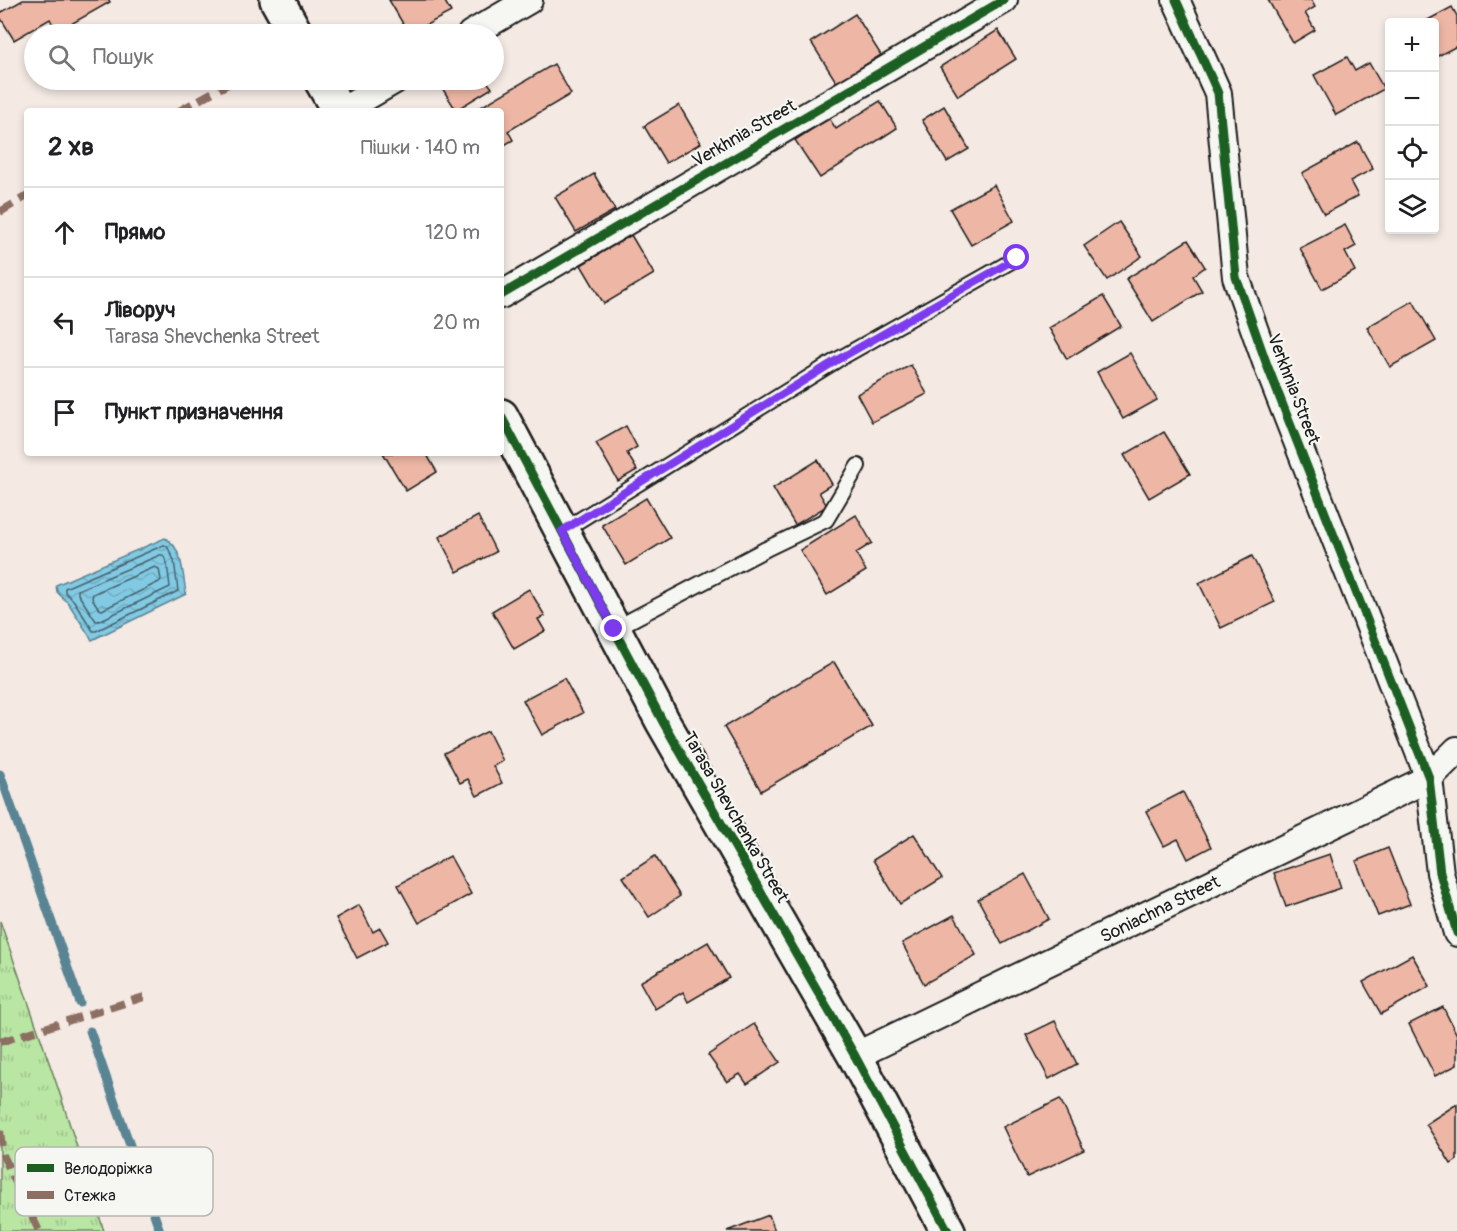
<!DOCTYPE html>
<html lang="uk">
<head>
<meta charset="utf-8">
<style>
  body { margin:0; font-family:Pangolin,sans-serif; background:#f6f6f6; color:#202124 }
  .controls { position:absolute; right:18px; top:18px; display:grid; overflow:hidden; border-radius:6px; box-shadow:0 3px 9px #0003 }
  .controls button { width:54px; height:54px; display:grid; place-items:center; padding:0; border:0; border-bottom:2px solid #e0e0e0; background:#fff; color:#202124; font:30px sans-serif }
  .stop { position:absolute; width:18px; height:18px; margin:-14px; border:4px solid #7c3aed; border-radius:50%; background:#fff }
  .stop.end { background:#7c3aed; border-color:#fff; box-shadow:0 2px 6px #0008 }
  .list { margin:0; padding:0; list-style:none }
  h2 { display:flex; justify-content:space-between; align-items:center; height:78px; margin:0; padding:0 24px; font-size:26px }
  h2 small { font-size:20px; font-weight:400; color:#757577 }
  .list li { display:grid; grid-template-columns:39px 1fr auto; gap:18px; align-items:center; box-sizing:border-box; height:90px; padding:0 24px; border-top:2px solid #e0e0e0 }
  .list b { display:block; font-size:22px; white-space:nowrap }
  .list p { margin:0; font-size:20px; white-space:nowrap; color:#757577 }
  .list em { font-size:20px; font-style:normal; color:#757577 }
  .icon { flex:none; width:33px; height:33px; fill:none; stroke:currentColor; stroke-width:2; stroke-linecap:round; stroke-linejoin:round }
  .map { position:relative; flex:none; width:1457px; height:1231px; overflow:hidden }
  .search { position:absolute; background:#fff; box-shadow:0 3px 9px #0003; left:24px; top:24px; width:480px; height:66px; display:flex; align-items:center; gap:15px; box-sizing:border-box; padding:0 21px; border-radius:33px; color:#757577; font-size:22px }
  .panel { position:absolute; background:#fff; box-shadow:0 3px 9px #0003; left:24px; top:108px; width:480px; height:348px; border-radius:6px }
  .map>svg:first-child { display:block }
  .grass { fill:url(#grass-tufts); stroke:#6a8160; stroke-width:1.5 }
  .water { fill:url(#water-waves); stroke:#598493; stroke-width:1.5 }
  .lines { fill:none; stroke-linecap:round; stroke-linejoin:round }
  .shore { stroke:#45626c; stroke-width:1.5 }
  .stream { stroke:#598493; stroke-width:9 }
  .building { fill:#eeb6a5; stroke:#1c1c1c; stroke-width:1.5 }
  .lane-casing { stroke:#1c1c1c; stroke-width:18 }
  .street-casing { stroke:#1c1c1c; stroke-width:30 }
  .secondary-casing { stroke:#1c1c1c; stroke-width:38 }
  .lane { stroke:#f6f6f2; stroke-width:14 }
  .street { stroke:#f6f6f2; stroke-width:26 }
  .secondary { stroke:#f6f6f2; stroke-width:33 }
  .quiet { stroke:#8d6e63; stroke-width:8; stroke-dasharray:15 8; stroke-linecap:butt }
  .cycleway-casing { stroke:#f6f6f2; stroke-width:13 }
  .cycleway { stroke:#1b5e20; stroke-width:9 }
  .route { stroke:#7c3aed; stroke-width:8 }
  .labels { text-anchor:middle; stroke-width:4.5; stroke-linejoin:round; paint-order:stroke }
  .street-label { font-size:18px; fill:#1c1c1c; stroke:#f6f6f2 }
  .key { fill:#f6f6f2; stroke:#b5b5b2; stroke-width:1.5 }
  .key-label { font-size:16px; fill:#1c1c1c }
</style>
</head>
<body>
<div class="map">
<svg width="1457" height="1231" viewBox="0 0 1457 1231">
  <defs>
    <pattern id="grass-tufts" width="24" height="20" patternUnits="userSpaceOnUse" patternTransform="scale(1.5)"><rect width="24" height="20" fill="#b9e6a3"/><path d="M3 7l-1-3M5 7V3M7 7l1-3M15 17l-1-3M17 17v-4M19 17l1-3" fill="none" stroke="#9ec58c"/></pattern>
    <pattern id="water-waves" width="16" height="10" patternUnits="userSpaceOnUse" patternTransform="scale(1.5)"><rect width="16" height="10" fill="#82cae3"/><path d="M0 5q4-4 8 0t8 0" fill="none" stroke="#70adc2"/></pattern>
  </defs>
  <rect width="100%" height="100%" fill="#f4e9e3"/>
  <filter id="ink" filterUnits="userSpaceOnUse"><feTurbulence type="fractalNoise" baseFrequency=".0167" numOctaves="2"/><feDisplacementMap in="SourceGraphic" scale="12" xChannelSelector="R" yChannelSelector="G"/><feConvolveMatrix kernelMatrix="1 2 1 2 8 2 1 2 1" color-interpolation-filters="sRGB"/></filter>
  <g filter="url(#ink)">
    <!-- grass -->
    <polygon class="grass" points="0,921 58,1088 104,1231 0,1231"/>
    <!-- water -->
    <path class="water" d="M165 538C183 547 183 576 186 594L92 640 69 604 57 592 56 585Z"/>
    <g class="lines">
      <!-- shore -->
      <g class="shore">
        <polygon points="164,545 167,546 174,560 178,591 96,631 93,631 74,601 65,592 65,588"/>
        <polygon points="160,555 163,555 167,563 170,587 99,621 96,621 78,594 78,590"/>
        <polygon points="155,567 159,569 161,580 159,582 102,610 99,609 92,598 93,594"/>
      </g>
      <!-- stream -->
      <g class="stream">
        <polyline points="0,774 80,1003"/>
        <polyline points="90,1031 160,1231"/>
      </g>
    </g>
    <!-- building -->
    <g class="building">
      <polygon points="23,0 109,0 110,2 57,32 50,19 14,40 0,17 0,13"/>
      <polygon points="389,0 444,0 451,12 409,34"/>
      <polygon points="1268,0 1311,0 1315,7 1305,13 1315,30 1293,43"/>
      <polygon points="1452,7 1457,16 1457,46 1434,58 1434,22 1424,22"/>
      <polygon points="855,14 881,55 837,83 811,42"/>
      <polygon points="998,30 1016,59 958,96 940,67"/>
      <polygon points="1347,57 1355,71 1369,63 1384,89 1336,115 1314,75"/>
      <polygon points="554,64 571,94 508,131 513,140 501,147 501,111 474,111"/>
      <polygon points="437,80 486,80 492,88 456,110"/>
      <polygon points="880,101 897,128 820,178 795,140 829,118 836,129"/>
      <polygon points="679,105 701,143 666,163 644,126"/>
      <polygon points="944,106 969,149 947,162 922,120"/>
      <polygon points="1358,142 1373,169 1350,181 1358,196 1324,214 1302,173"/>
      <polygon points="594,174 615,210 576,232 555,197"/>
      <polygon points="994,185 1014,221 971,245 950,209"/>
      <polygon points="1119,222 1142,256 1107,280 1084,246"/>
      <polygon points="1345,225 1356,246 1345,252 1355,271 1322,289 1300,248"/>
      <polygon points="631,235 654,274 604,304 581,265"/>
      <polygon points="1188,240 1205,267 1193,276 1202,291 1153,322 1126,279"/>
      <polygon points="1103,296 1121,326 1067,359 1049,328"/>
      <polygon points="1413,301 1436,341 1390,367 1367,327"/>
      <polygon points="1130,353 1157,400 1123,419 1097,372"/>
      <polygon points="911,365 927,394 872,422 857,394"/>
      <polygon points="626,426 637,447 627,453 637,470 618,481 596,443"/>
      <polygon points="1164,432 1190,474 1149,498 1124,455"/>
      <polygon points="383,453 426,453 437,472 406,491"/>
      <polygon points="818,460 832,484 819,492 827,506 795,525 773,488"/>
      <polygon points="646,498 670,538 626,565 602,525"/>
      <polygon points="856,515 872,543 856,553 866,571 827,595 800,550"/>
      <polygon points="478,516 496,552 457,572 439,537"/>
      <polygon points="1252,556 1275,602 1221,628 1199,583"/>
      <polygon points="529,589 545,616 538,619 545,631 514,649 492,611"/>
      <polygon points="834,662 872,726 761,791 724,727"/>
      <polygon points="564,678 583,713 542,735 523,700"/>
      <polygon points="488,731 503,761 493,766 502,783 477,796 468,779 460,783 444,753"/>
      <polygon points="1183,792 1211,847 1188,859 1178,839 1164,846 1146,811"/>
      <polygon points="914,834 942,878 900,904 873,860"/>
      <polygon points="1388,848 1410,904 1378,916 1356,861"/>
      <polygon points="1330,854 1341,888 1286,907 1274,873"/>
      <polygon points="450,856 471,894 419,923 398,885"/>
      <polygon points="655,856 680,896 649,917 623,877"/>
      <polygon points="1025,874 1049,919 1002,944 978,899"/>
      <polygon points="359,905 373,932 380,928 388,942 357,958 336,918"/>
      <polygon points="954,915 976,955 924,984 902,943"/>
      <polygon points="708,942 729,978 688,1002 683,992 655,1009 640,982"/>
      <polygon points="1412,955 1430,986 1381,1014 1363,982"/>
      <polygon points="1443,1007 1457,1035 1457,1065 1435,1076 1409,1024"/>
      <polygon points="1055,1021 1077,1064 1049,1079 1026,1035"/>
      <polygon points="754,1024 780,1062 747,1084 740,1074 727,1082 708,1055"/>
      <polygon points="1060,1099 1084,1150 1027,1177 1003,1127"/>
      <polygon points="1457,1104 1457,1160 1451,1164 1426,1124"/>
      <polygon points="769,1215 775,1231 727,1231"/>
    </g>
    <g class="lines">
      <!-- lane casing -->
      <g class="lane-casing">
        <g id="lane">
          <polyline points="562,531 837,360 1017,258"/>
          <polyline points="614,629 766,549 826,520 858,466"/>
        </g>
      </g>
      <!-- street casing -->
      <g class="street-casing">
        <g id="street">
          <polyline points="1176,0 1218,93 1236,277 1267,365 1429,778 1440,873 1457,933"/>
          <polyline points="471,34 529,0"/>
          <polyline points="342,111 395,80"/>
          <polyline points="501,295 1004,0"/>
          <polyline points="855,1056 1429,778 1457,750"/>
        </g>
      </g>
      <!-- secondary casing -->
      <g class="secondary-casing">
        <g id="secondary">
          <polyline points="277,0 296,34"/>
          <polyline points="321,80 339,111"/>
          <polyline points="501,416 663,722 855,1056 948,1231"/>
        </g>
      </g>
      <!-- lane -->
      <use href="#lane" class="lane"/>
      <!-- street -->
      <use href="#street" class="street"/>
      <!-- secondary -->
      <use href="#secondary" class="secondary"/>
      <!-- quiet -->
      <g class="quiet">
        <polyline points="179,111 235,80"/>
        <polyline points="0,212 27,196"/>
        <polyline points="0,1042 144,997"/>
        <polyline points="0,1131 3,1155 39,1231"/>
      </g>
      <!-- cycleway casing -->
      <g class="cycleway-casing">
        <g id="cycleway">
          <polyline points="1176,0 1218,93 1236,277 1267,365 1429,778 1440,873 1457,933"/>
          <polyline points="501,295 1004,0"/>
          <polyline points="501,416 663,722 855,1056 948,1231"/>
        </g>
      </g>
      <!-- cycleway -->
      <use href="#cycleway" class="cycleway"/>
    </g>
  </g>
  <g class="lines" filter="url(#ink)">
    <!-- route -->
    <polyline class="route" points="614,629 562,531 837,360 1017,258"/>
  </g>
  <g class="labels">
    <!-- street labels -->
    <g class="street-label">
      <text transform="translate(744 133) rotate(-30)" y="6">Verkhnia Street</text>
      <text transform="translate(1294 389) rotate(69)" y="6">Verkhnia Street</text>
      <text transform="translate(736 817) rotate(60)" y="6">Tarasa Shevchenka Street</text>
      <text transform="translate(1160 909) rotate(-26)" y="6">Soniachna Street</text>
    </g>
  </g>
  <!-- legend -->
  <rect x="15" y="1147" width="198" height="69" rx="9" class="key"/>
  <rect x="27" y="1164" width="27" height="8" fill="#1b5e20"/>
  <rect x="27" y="1191" width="27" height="8" fill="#8d6e63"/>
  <g class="key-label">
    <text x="64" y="1174">Велодоріжка</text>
    <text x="64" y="1201">Стежка</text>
  </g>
</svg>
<div class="controls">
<button>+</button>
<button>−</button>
<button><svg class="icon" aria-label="locate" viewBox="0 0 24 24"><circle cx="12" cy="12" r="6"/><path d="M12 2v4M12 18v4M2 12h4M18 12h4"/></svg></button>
<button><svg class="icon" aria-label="layers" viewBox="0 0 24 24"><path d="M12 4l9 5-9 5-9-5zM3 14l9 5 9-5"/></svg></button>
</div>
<div class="stop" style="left:1017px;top:258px"></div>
<div class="stop end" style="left:614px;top:629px"></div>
<div class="search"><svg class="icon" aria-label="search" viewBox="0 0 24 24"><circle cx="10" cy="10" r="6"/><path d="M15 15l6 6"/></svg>Пошук</div>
<section class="panel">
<h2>2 хв<small>Пішки · 140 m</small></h2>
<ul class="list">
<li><svg class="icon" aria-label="ahead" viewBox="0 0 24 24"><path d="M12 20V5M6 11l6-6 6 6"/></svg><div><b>Прямо</b></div><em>120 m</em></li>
<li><svg class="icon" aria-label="left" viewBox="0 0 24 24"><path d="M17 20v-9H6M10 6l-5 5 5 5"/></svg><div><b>Ліворуч</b><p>Tarasa Shevchenka Street</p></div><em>20 m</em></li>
<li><svg class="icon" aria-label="arrive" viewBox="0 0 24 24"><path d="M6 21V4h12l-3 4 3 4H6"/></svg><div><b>Пункт призначення</b></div></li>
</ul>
</section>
</div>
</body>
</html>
